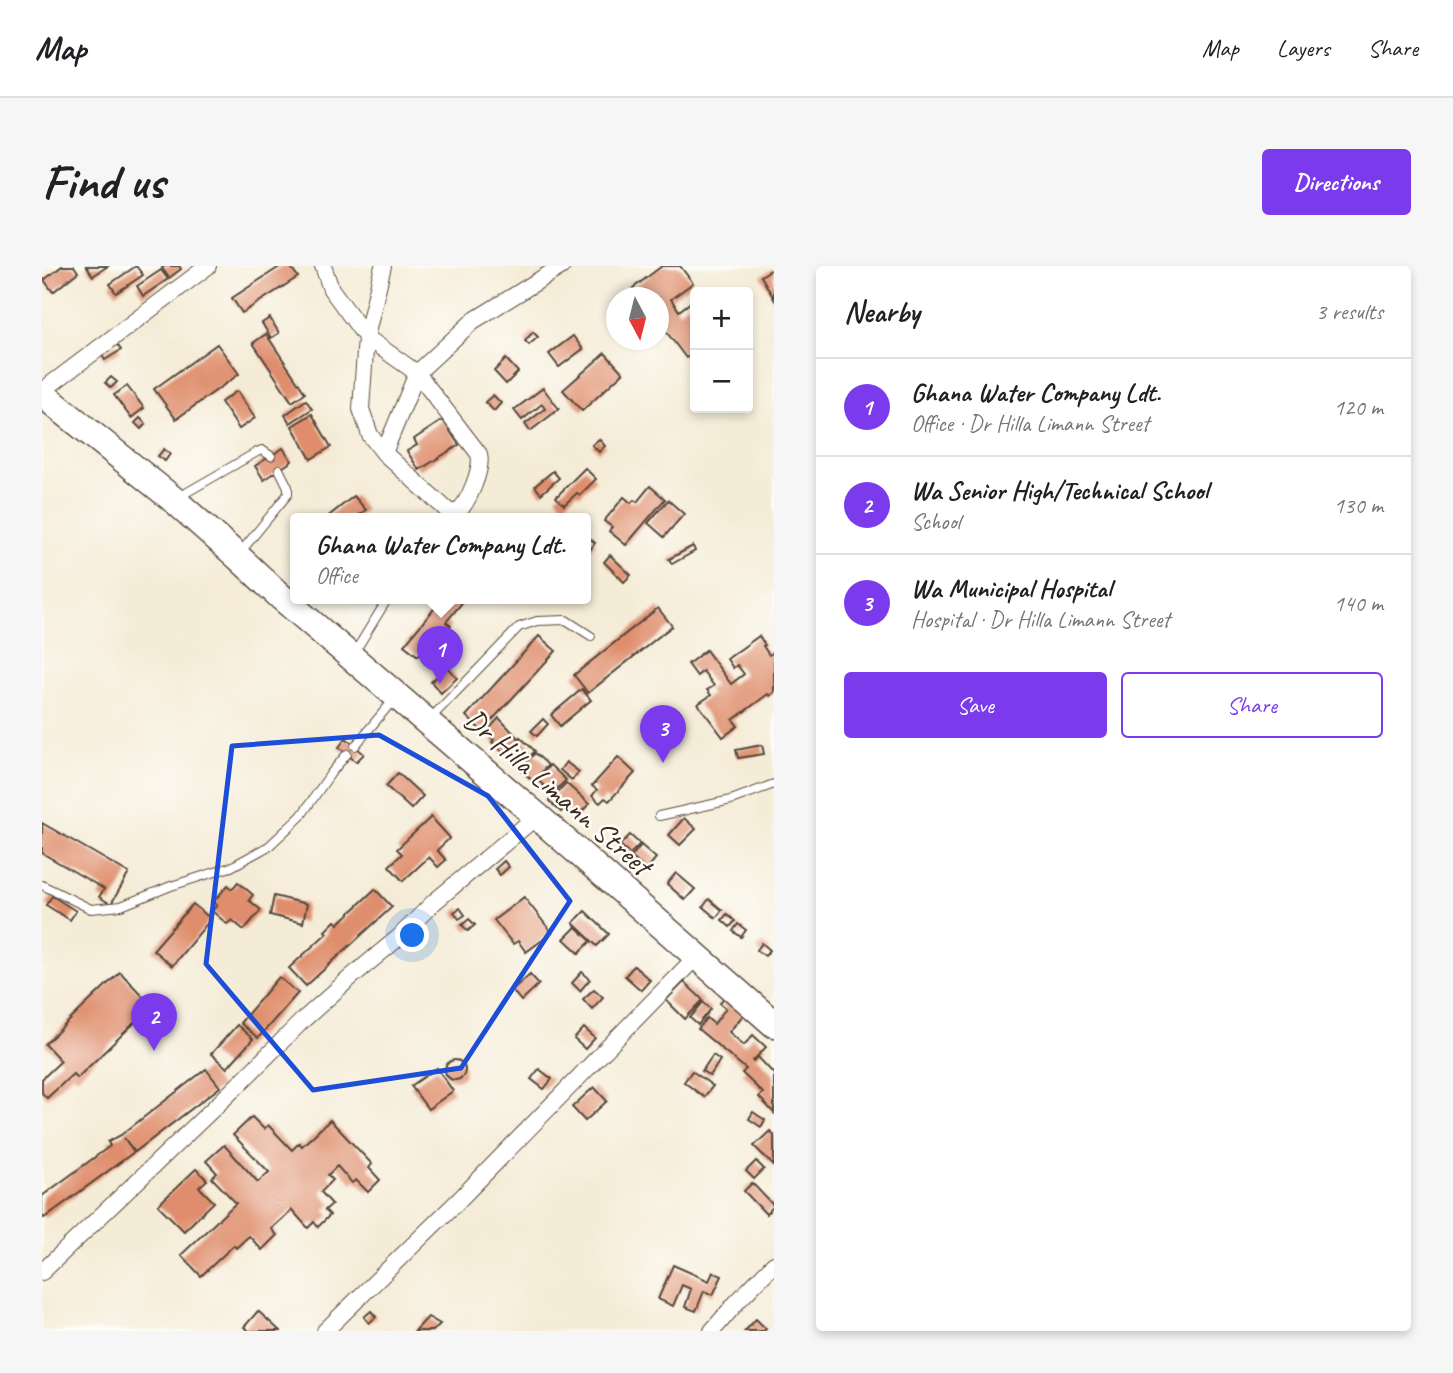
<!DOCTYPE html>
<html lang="en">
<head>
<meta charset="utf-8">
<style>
  body { margin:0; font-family:Caveat,sans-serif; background:#f6f6f6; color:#202124 }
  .controls { position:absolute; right:21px; top:21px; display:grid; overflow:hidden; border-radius:7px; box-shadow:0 4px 10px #0003 }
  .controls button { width:63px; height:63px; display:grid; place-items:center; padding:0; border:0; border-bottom:2px solid #e0e0e0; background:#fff; color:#202124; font:35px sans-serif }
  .compass { position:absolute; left:564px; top:21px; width:63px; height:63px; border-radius:50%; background:#fff; box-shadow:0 4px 10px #0003; rotate:173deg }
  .you { position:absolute; left:371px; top:670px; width:24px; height:24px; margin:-18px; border:5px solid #fff; border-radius:50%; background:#1a73e8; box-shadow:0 0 0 10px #1a73e833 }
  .badge { display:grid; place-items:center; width:46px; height:46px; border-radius:50%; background:#7c3aed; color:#fff; font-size:23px; font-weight:700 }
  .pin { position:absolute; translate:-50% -58px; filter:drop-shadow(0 2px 4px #0008) }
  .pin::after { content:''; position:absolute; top:37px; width:24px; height:21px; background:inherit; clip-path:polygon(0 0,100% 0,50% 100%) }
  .popup { position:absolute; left:248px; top:247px; width:301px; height:91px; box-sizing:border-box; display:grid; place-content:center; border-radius:7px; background:#fff; filter:drop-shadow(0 2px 5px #0005); font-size:23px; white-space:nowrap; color:#757577 }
  .popup b { font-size:26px; color:#202124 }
  .popup::after { content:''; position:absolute; left:50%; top:100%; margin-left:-14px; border:14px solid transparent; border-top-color:#fff }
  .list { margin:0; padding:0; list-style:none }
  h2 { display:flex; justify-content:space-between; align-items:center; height:91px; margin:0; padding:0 28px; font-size:30px }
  h2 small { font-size:23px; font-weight:400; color:#757577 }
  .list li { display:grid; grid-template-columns:46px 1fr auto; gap:21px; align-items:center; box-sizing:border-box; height:98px; padding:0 28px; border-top:2px solid #e0e0e0 }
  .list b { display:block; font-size:26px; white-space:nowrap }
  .list p { margin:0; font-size:23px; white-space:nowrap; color:#757577 }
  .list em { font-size:23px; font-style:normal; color:#757577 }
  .actions { display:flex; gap:14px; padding:21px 28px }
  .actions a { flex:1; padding:16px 0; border:2px solid #7c3aed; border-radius:7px; text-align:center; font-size:24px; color:#7c3aed }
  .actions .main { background:#7c3aed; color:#fff }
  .map { position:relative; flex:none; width:732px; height:1065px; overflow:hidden; border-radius:7px }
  header { display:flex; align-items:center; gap:42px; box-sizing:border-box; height:98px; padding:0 35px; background:#fff; border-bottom:2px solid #e0e0e0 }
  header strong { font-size:33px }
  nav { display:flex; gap:38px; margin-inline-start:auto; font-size:24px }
  .intro { display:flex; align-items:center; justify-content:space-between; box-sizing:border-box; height:168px; padding:0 42px }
  h1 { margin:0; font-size:49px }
  .button { padding:18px 32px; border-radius:7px; background:#7c3aed; color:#fff; font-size:24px; font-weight:700 }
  main { display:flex; gap:42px; padding:0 42px }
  aside { flex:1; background:#fff; border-radius:7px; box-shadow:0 4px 10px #0003 }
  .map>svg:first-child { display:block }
  .building { fill:#df8d6c }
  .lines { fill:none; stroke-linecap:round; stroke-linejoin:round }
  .service-casing { stroke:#57473a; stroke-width:10 }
  .minor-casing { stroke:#57473a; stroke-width:18 }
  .trunk-casing { stroke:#57473a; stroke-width:29 }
  .service { stroke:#fff; stroke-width:8 }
  .minor { stroke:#fff; stroke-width:16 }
  .trunk { stroke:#fff; stroke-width:26 }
  .marked { fill:none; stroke:#1d4ed8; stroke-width:5; stroke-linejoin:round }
  .labels { text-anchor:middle; stroke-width:5; stroke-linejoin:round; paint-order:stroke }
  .street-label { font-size:30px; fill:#3b2a1e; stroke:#fdfcf7 }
</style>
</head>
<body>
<header>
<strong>Map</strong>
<nav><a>Map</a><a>Layers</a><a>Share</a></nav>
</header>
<div class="intro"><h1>Find us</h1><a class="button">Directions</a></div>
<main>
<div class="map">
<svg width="732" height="1065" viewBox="0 0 732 1065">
  <rect width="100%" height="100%" fill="#fdfcf7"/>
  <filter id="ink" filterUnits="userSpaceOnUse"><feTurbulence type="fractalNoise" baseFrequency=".0143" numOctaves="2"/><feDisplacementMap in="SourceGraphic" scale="14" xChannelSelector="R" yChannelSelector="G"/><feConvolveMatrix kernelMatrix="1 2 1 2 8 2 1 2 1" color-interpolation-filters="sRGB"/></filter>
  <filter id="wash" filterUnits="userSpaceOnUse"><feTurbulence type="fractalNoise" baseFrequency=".00686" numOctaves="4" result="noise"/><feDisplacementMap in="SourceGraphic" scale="28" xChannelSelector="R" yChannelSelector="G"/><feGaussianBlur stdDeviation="1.57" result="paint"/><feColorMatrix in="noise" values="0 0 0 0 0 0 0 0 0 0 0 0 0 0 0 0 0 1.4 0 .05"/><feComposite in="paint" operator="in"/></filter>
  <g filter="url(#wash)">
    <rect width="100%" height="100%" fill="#f5ecd7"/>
    <g id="blocks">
      <!-- building -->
      <g class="building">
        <polygon points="20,0 32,0 36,6 11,26 2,14"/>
        <polygon points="44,0 66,0 51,10"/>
        <polygon points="94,0 101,9 74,27 68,18"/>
        <polygon points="123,0 137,0 139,3 127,12 120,2"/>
        <polygon points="239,0 248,0 256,11 200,47 190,32"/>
        <polygon points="620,0 638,0 651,17 629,33 637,45 653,33 653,86 644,92 617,56 617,32 598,32 591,22"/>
        <polygon points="732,2 732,33 719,10"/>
        <polygon points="119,4 126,13 101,30 95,20"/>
        <polygon points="228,52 237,67 229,72 220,57"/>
        <polygon points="491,66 496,71 487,79 483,75"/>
        <polygon points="224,68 263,127 250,136 211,77"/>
        <polygon points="531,70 541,83 517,101 507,88"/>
        <polygon points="74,77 79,84 63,94 59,88"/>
        <polygon points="175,78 197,108 134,153 112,123"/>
        <polygon points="563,87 581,107 540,145 521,124"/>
        <polygon points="464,93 476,106 464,118 452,105"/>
        <polygon points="69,111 75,116 69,122 63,117"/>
        <polygon points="85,120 102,142 89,152 72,129"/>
        <polygon points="501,122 517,143 488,165 483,158 503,143 500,138 480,154 472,144"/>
        <polygon points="195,125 213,152 197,163 179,136"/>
        <polygon points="451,129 459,137 452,145 443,136"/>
        <polygon points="264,134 270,143 248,157 243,149"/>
        <polygon points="270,148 289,181 269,193 250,160"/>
        <polygon points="98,152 104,158 99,163 93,157"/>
        <polygon points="401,154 417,179 377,204 365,185 375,179 372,173"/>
        <polygon points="557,173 563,180 557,186 550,179"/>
        <polygon points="241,182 250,195 222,214 213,200"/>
        <polygon points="122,183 128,188 123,195 116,190"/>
        <polygon points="543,202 554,213 538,229 535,227 522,239 514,231"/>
        <polygon points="511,205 517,212 499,228 493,220"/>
        <polygon points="608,220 623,233 584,279 567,265 570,261 562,255 582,231 589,237 592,234 595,236"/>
        <polygon points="312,230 324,244 313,252 284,252"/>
        <polygon points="626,234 642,248 622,271 606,257"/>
        <polygon points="543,268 553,277 548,284 543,280"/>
        <polygon points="651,280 653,285 630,298 627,293"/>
        <polygon points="568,289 589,309 582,316 562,296"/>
        <polygon points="401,332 424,332 404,356 409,360 400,371 395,367 376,390 362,379"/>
        <polygon points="616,342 630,360 546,427 532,409"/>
        <polygon points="497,370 514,385 440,465 424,450"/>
        <polygon points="717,370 723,379 721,380 727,389 732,386 732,426 728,430 726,428 691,454 696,460 681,471 656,438 669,429 665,424 672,420 661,405 655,410 646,398 664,384 689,418 702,408 695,399 691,402 685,393"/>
        <polygon points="405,401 415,412 399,427 389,416"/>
        <polygon points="540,423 549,434 518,460 509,449"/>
        <polygon points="457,452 477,473 478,471 493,485 479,500 463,485 462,487 450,476 452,474 444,466"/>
        <polygon points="501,453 506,458 495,470 489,465"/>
        <polygon points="304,472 322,488 314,496 297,481"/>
        <polygon points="720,479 722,488 696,492 694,484"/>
        <polygon points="493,487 506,499 491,515 478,503"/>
        <polygon points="576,491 593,507 567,535 563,532 558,537 550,530 555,524 550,520"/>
        <polygon points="524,496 537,506 530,514 518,504"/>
        <polygon points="508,499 524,514 510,528 495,513"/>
        <polygon points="356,507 381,530 369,543 344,520"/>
        <polygon points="524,517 547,538 534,552 523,542 519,546 507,535"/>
        <polygon points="389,551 408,572 395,584 404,594 396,601 387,591 361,615 347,600 360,588 355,583"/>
        <polygon points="642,552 654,563 638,579 627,569"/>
        <polygon points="0,557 87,607 69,638 57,631 62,623 0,587"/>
        <polygon points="588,569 598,578 588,588 578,579"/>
        <polygon points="599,579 614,592 604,604 589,591"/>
        <polygon points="462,595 467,601 458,609 453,603"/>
        <polygon points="634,607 653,623 643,634 625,618"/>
        <polygon points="196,616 211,629 207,634 219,644 202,664 190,654 185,658 170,645 175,639 171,636 186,619 190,623"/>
        <polygon points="333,623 350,641 264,720 247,702 285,667 283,665 293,655 296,658"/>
        <polygon points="10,630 34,645 28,654 4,639"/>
        <polygon points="232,630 265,638 261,657 228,649"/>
        <polygon points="482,631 510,667 484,686 476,675 471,678 452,654"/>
        <polygon points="667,633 680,644 674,652 661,641"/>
        <polygon points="151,638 169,653 130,700 111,684"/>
        <polygon points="418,642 423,649 417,653 412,646"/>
        <polygon points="543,645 567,668 555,680 531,657"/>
        <polygon points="685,648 693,655 688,661 680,654"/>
        <polygon points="427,653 433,659 426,665 420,659"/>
        <polygon points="696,658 704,664 699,671 691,665"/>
        <polygon points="534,661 549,675 537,687 522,673"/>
        <polygon points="720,677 728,684 723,690 715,684"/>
        <polygon points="592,700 608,714 599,724 583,710"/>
        <polygon points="78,706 110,740 35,812 31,808 5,832 0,827 0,813 19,795 3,778"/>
        <polygon points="540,706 548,713 538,725 530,717"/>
        <polygon points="488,708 497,718 479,735 470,724"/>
        <polygon points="237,711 256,727 216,772 198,757"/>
        <polygon points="642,716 661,734 643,753 624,734"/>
        <polygon points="552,723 561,731 550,743 541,733"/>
        <polygon points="682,731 702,748 687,766 702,779 711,769 724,781 710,796 716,791 732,808 732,847 717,831 721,827 700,807 704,803 656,763 665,752 672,758 684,742 678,737"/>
        <polygon points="661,736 669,743 656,759 648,752"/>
        <polygon points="195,759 211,773 185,802 169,788"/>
        <polygon points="542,762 553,772 543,783 532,773"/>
        <polygon points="671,789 678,794 668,810 660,805"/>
        <circle cx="413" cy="804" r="10"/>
        <polygon points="395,802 411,825 386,843 369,820"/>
        <polygon points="164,803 178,821 93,886 82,872 92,886 2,952 0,949 0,930 68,880 66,876 79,869"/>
        <polygon points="497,803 510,813 502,823 489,813"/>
        <polygon points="650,805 671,820 662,831 642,816"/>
        <polygon points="552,821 565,835 543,855 530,841"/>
        <polygon points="711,846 723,854 719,861 707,853"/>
        <polygon points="210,851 222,863 226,859 250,884 257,877 260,880 288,854 330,898 327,902 338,914 326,926 314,914 310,917 295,900 286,909 291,914 279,926 290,938 283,944 288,949 276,961 272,956 266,962 250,944 229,963 235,969 220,984 207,970 194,982 192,979 159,1010 139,989 194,937 170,912 175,907 164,895 182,879 216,916 227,906 191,869"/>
        <polygon points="728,865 732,869 732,900 712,880"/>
        <polygon points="714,895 722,903 712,913 704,905"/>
        <polygon points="154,903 165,914 157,921 172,936 142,965 116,939"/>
        <polygon points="710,917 732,940 724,948 702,925"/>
        <polygon points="631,999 667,1015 671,1006 680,1010 671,1029 662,1025 654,1045 643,1041 649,1023 640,1019 631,1040 616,1033"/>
        <polygon points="216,1045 238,1065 207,1065 202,1061"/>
        <polygon points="329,1045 334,1051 327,1057 322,1051"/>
        <polygon points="386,1051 398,1058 391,1065 373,1065"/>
        <polygon points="714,1053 724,1063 722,1065 703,1065"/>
      </g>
    </g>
  </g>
  <g filter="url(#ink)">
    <use href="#blocks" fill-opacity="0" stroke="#57473a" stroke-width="2"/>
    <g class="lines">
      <!-- service casing -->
      <g class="service-casing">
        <g id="service">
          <polyline points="135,232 215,186 220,184 229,190"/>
          <polyline points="197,288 246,228 246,221 237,203"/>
          <polyline points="311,389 346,332"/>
          <polyline points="387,454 477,361 495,355 524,354 549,370"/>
          <polyline points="313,480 353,432"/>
          <polyline points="617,550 689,534 732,518"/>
          <polyline points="0,619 49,643 79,640 129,620 189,601 227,580 259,550 289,507 305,488"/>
        </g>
      </g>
      <!-- minor casing -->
      <g class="minor-casing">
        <g id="minor">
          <path d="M281 0 289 23 324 71 375 107 437 188C441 202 426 239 414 247L406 245 342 187 328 169 319 143 324 71 341 0"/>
          <polyline points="0,125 166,0"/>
          <polyline points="342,187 375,107 431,55 520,0"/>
          <polyline points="0,1006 196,819 261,754 308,712 356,672 391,637 495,550"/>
          <polyline points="283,1065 416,935 655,690"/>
          <polyline points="670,1065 695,1036 732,998"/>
        </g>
      </g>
      <!-- trunk casing -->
      <g class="trunk-casing">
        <polyline id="trunk" points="0,128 132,234 195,290 238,330 495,550 732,758"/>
      </g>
      <!-- service -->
      <use href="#service" class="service"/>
      <!-- minor -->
      <use href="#minor" class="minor"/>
      <!-- trunk -->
      <use href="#trunk" class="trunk"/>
    </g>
  </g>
  <!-- marked area -->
  <path class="marked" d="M337 469 446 530 528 635 419 802 271 824 164 698 190 480Z"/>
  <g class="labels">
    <!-- street labels -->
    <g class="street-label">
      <text transform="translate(516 526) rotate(41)" y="10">Dr Hilla Limann Street</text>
    </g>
  </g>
</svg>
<div class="controls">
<button>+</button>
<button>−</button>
</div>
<svg class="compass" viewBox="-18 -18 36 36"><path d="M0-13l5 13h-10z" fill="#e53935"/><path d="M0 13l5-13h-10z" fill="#757577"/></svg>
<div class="you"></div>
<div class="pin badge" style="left:398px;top:418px">1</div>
<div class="popup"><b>Ghana Water Company Ldt.</b>Office</div>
<div class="pin badge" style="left:112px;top:785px">2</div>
<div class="pin badge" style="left:621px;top:497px">3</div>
</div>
<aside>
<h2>Nearby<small>3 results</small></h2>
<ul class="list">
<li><span class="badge">1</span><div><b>Ghana Water Company Ldt.</b><p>Office · Dr Hilla Limann Street</p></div><em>120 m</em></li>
<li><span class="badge">2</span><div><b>Wa Senior High/Technical School</b><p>School</p></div><em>130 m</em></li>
<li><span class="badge">3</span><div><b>Wa Municipal Hospital</b><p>Hospital · Dr Hilla Limann Street</p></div><em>140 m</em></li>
</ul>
<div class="actions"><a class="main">Save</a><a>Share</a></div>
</aside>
</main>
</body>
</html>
